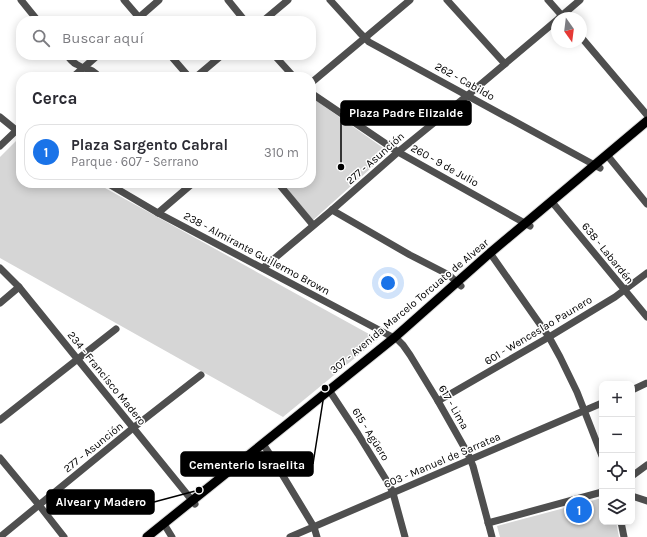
<!DOCTYPE html>
<html lang="es">
<head>
<meta charset="utf-8">
<style>
  body { margin:0; font-family:Karla,sans-serif; background:#f7f7f7; color:#2b2b33 }
  .controls { position:absolute; right:12px; bottom:12px; display:grid; overflow:hidden; border-radius:8px; box-shadow:0 2px 10px #0003 }
  .controls button { width:36px; height:36px; display:grid; place-items:center; padding:0; border:0; border-bottom:1px solid #e1e1e2; background:#fff; color:#2b2b33; font:20px sans-serif }
  .compass { position:absolute; left:551px; top:12px; width:36px; height:36px; border-radius:50%; background:#fff; box-shadow:0 2px 10px #0003; rotate:166deg }
  .you { position:absolute; left:388px; top:283px; width:14px; height:14px; margin:-10px; border:3px solid #fff; border-radius:50%; background:#1a73e8; box-shadow:0 0 0 6px #1a73e833 }
  .badge { display:grid; place-items:center; width:26px; height:26px; border-radius:50%; background:#1a73e8; color:#fff; font-size:13px; font-weight:700 }
  .pin { position:absolute; translate:-50% -50%; border:2px solid #fff; box-shadow:0 1px 4px #0006 }
  .list { margin:0; padding:0; list-style:none }
  h2 { display:flex; justify-content:space-between; align-items:center; height:52px; margin:0; padding:0 16px; font-size:17px }
  h2 small { font-size:13px; font-weight:400; color:#7c7c81 }
  .list li { display:grid; grid-template-columns:26px 1fr auto; gap:12px; align-items:center; box-sizing:border-box; height:56px; margin:0 8px 8px; padding:0 8px; border:1px solid #e1e1e2; border-radius:16px }
  .list b { display:block; font-size:15px; white-space:nowrap }
  .list p { margin:0; font-size:13px; white-space:nowrap; color:#7c7c81 }
  .list em { font-size:13px; font-style:normal; color:#7c7c81 }
  .icon { flex:none; width:22px; height:22px; fill:none; stroke:currentColor; stroke-width:2; stroke-linecap:round; stroke-linejoin:round }
  .map { position:relative; flex:none; width:647px; height:537px; overflow:hidden }
  .search { position:absolute; background:#fff; box-shadow:0 2px 10px #0003; left:16px; top:16px; width:300px; height:44px; display:flex; align-items:center; gap:10px; box-sizing:border-box; padding:0 14px; border-radius:16px; color:#7c7c81; font-size:15px }
  .panel { position:absolute; background:#fff; box-shadow:0 2px 10px #0003; left:16px; top:72px; width:300px; height:116px; border-radius:16px }
  .map>svg:first-child { display:block }
  .green { fill:#d6d6d6 }
  .lines { fill:none; stroke-linecap:round; stroke-linejoin:round }
  .major-casing { stroke:#dbdbdb; stroke-width:11 }
  .minor { stroke:#4f4f4f; stroke-width:7 }
  .major { stroke:#000; stroke-width:9 }
  .labels { text-anchor:middle; stroke-width:3; stroke-linejoin:round; paint-order:stroke }
  .street-label { font-size:11px; fill:#000; stroke:#fff }
  .leader { fill:none; stroke:#000; stroke-width:1.5 }
  .callout-dot { fill:#000; stroke:#fff; stroke-width:1.5 }
  .callout { fill:#000; stroke:#000; stroke-width:1.5 }
  .callout-label { font-size:12px; text-anchor:middle; font-weight:bold; fill:#fff }
</style>
</head>
<body>
<div class="map">
<svg width="647" height="537" viewBox="0 0 647 537">
  <rect width="100%" height="100%" fill="#fff"/>
  <!-- green -->
  <g class="green">
    <polygon points="311,97 389,152 313,220 282,183 311,183"/>
    <polygon points="17,140 21,142 21,183 96,183 378,339 283,417 0,258 0,157"/>
    <polygon points="602,498 602,522 616,522 619,537 500,537 497,526"/>
  </g>
  <g class="lines">
    <!-- major casing -->
    <g class="major-casing">
      <polyline id="major" points="147,537 394,338 490,253 647,121"/>
    </g>
    <!-- minor -->
    <g class="minor">
      <polyline points="21,0 38,21"/>
      <polyline points="124,0 142,21"/>
      <polyline points="228,0 245,21"/>
      <polyline points="330,0 360,33 369,42 600,168"/>
      <polyline points="447,0 505,64"/>
      <polyline points="548,0 564,18"/>
      <polyline points="559,18 580,0"/>
      <polyline points="135,21 159,0"/>
      <polyline points="263,21 288,0"/>
      <polyline points="581,37 647,115"/>
      <path d="M67 55C69 58 72 62 76 64 86 71 90 66 99 77"/>
      <polyline points="170,55 189,77"/>
      <polyline points="274,55 294,77"/>
      <polyline points="73,77 98,55"/>
      <polyline points="196,77 222,55"/>
      <polyline points="311,83 410,0"/>
      <polyline points="311,93 398,152 530,226"/>
      <polyline points="0,117 16,130 21,133"/>
      <polyline points="0,146 21,126"/>
      <polyline points="607,155 647,204"/>
      <polyline points="107,183 158,213 398,340 403,345 410,355 438,401 468,454 473,466 492,537"/>
      <polyline points="278,183 313,225"/>
      <polyline points="552,202 647,317"/>
      <polyline points="332,210 410,255 449,275 461,286"/>
      <polyline points="158,213 193,183"/>
      <polyline points="490,253 549,337 560,357 577,392 602,456"/>
      <polyline points="0,268 19,287 195,504"/>
      <polyline points="263,268 332,210 398,152 468,95 557,20"/>
      <polyline points="0,303 19,287"/>
      <polyline points="329,390 358,434 390,486 393,493 405,537"/>
      <polyline points="632,390 647,383"/>
      <polyline points="438,401 549,337 615,297 647,273"/>
      <polyline points="0,420 116,329"/>
      <polyline points="263,444 271,456 314,527 317,537"/>
      <polyline points="0,458 39,505 64,537"/>
      <polyline points="632,476 647,465"/>
      <polyline points="632,496 647,501"/>
      <polyline points="621,522 624,537"/>
      <polyline points="488,523 602,492"/>
      <polyline points="164,524 172,537"/>
      <polyline points="0,537 133,428 201,375"/>
      <polyline points="290,537 602,403"/>
    </g>
    <!-- major -->
    <use href="#major" class="major"/>
  </g>
  <g class="labels">
    <!-- street labels -->
    <g class="street-label">
      <text transform="translate(465 81) rotate(29)" y="4">262 - Cabildo</text>
      <text transform="translate(375 158) rotate(-41)" y="4">277 - Asunción</text>
      <text transform="translate(445 165) rotate(29)" y="4">260 - 9 de Julio</text>
      <text transform="translate(257 253) rotate(28)" y="4">238 - Almirante Guillermo Brown</text>
      <text transform="translate(608 253) rotate(51)" y="4">638 - Labardén</text>
      <text transform="translate(409 306) rotate(-40)" y="4">307 - Avenida Marcelo Torcuato de Alvear</text>
      <text transform="translate(538 330) rotate(-31)" y="4">601 - Wenceslao Paunero</text>
      <text transform="translate(107 378) rotate(51)" y="4">234 - Francisco Madero</text>
      <text transform="translate(454 407) rotate(60)" y="4">617 - Lima</text>
      <text transform="translate(371 434) rotate(58)" y="4">615 - Agüero</text>
      <text transform="translate(93 447) rotate(-39)" y="4">277 - Asunción</text>
      <text transform="translate(442 460) rotate(-23)" y="4">603 - Manuel de Sarratea</text>
    </g>
  </g>
  <!-- callouts -->
  <path class="leader" d="M341 167L341 113M325 388L313 464M199 490L154 502"/>
  <g class="callout-dot">
    <circle cx="341" cy="167" r="4"/>
    <circle cx="325" cy="388" r="4"/>
    <circle cx="199" cy="490" r="4"/>
  </g>
  <g class="callout">
    <rect x="341" y="101" width="130" height="24" rx="4"/>
    <rect x="181" y="452" width="132" height="24" rx="4"/>
    <rect x="47" y="490" width="107" height="24" rx="4"/>
  </g>
  <g class="callout-label">
    <text x="406" y="117">Plaza Padre Elizalde</text>
    <text x="247" y="469">Cementerio Israelita</text>
    <text x="101" y="506">Alvear y Madero</text>
  </g>
</svg>
<div class="controls">
<button>+</button>
<button>−</button>
<button><svg class="icon" aria-label="locate" viewBox="0 0 24 24"><circle cx="12" cy="12" r="6"/><path d="M12 2v4M12 18v4M2 12h4M18 12h4"/></svg></button>
<button><svg class="icon" aria-label="layers" viewBox="0 0 24 24"><path d="M12 4l9 5-9 5-9-5zM3 14l9 5 9-5"/></svg></button>
</div>
<svg class="compass" viewBox="-18 -18 36 36"><path d="M0-13l5 13h-10z" fill="#e53935"/><path d="M0 13l5-13h-10z" fill="#7c7c81"/></svg>
<div class="you"></div>
<div class="pin badge" style="left:579px;top:510px">1</div>
<div class="search"><svg class="icon" aria-label="search" viewBox="0 0 24 24"><circle cx="10" cy="10" r="6"/><path d="M15 15l6 6"/></svg>Buscar aquí</div>
<section class="panel">
<h2>Cerca<small></small></h2>
<ul class="list">
<li><span class="badge">1</span><div><b>Plaza Sargento Cabral</b><p>Parque · 607 - Serrano</p></div><em>310 m</em></li>
</ul>
</section>
</div>
</body>
</html>
